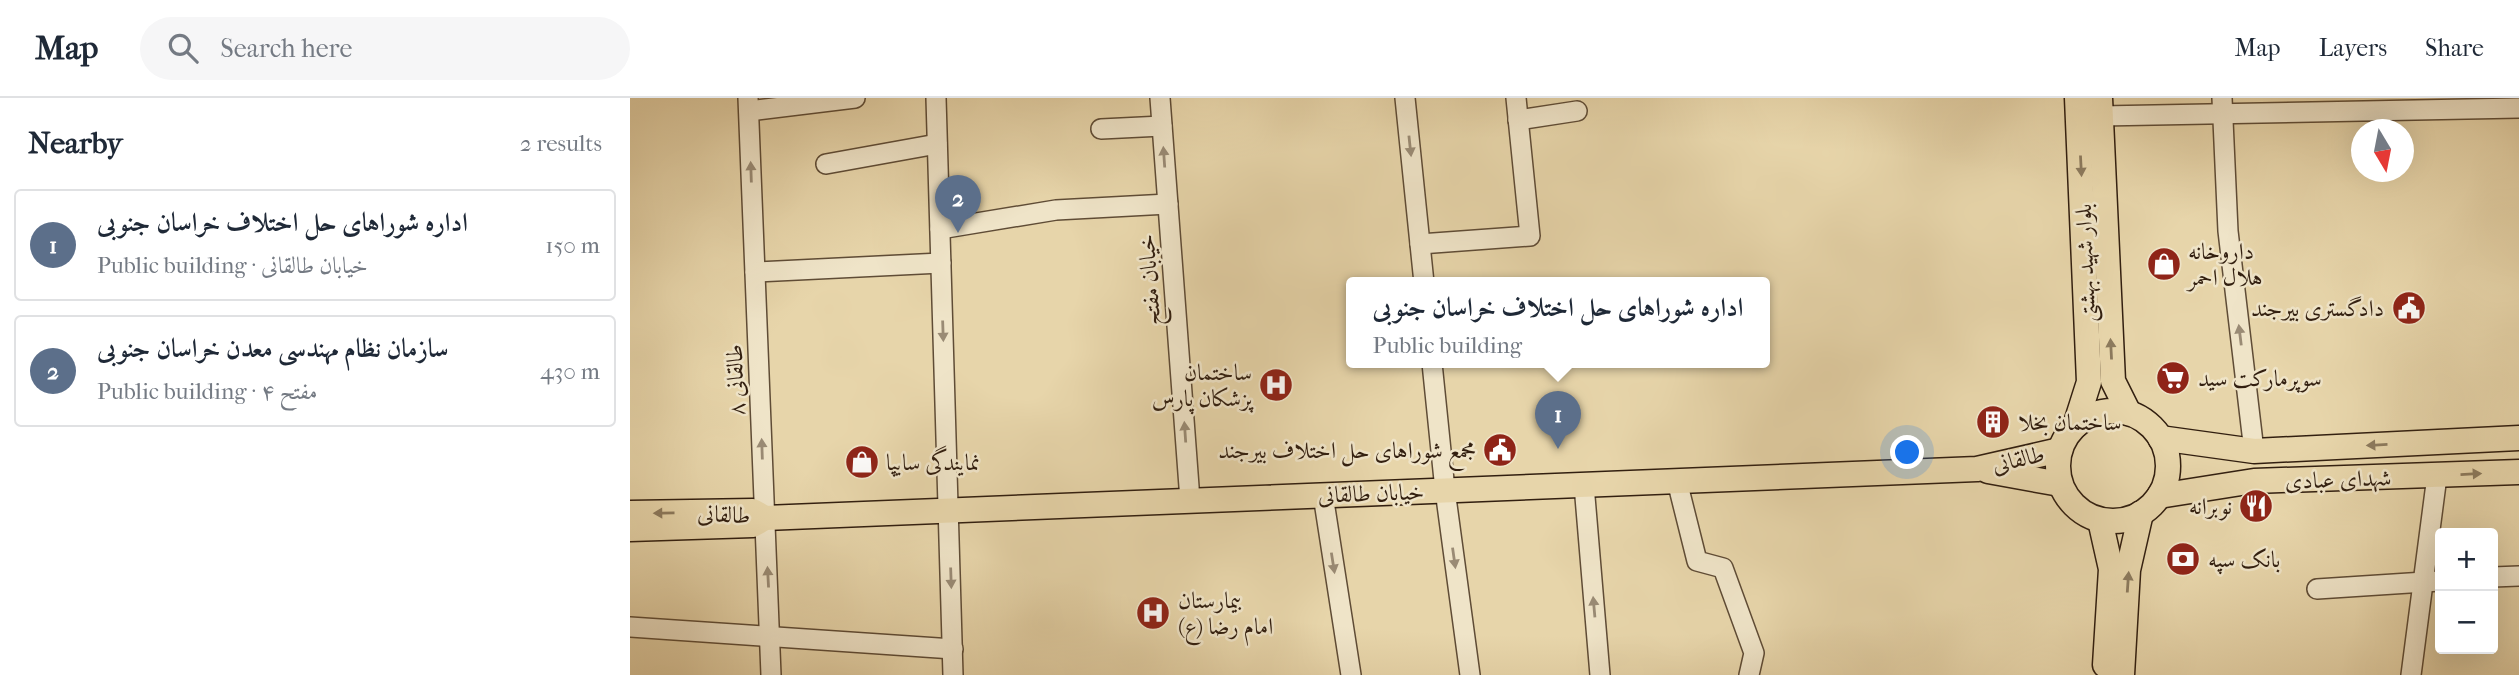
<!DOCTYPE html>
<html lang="en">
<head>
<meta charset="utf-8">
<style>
  body { margin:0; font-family:"IM FELL French Canon",Amiri,serif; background:#f6f6f7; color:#1f2937 }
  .controls { position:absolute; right:21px; bottom:21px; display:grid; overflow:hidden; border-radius:7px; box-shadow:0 7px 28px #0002 }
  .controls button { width:63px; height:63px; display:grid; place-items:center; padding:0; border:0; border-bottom:2px solid #e0e1e3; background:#fff; color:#1f2937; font:35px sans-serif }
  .compass { position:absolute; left:1721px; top:21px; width:63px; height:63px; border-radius:50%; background:#fff; box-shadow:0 7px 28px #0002; rotate:170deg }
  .you { position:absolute; left:1278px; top:355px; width:24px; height:24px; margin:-18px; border:5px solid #fff; border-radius:50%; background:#1a73e8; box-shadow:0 0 0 10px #1a73e833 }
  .badge { display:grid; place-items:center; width:46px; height:46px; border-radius:50%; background:#0b8043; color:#fff; font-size:23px; font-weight:700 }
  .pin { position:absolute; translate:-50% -58px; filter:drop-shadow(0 2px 4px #0008) }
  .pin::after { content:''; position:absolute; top:37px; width:24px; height:21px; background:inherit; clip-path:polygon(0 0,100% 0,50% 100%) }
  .popup { position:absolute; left:716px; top:179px; width:424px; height:91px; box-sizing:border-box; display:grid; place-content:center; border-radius:7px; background:#fff; filter:drop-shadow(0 2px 5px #0005); font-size:23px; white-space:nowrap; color:#747a83 }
  .popup b { font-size:26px; color:#1f2937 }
  .popup::after { content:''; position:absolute; left:50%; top:100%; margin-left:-14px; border:14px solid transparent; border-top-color:#fff }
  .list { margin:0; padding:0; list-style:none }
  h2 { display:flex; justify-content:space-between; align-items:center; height:91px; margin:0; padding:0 28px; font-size:30px }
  h2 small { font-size:23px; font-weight:400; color:#747a83 }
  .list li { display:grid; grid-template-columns:46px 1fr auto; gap:21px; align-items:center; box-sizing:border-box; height:112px; margin:0 14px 14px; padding:0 14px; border:2px solid #e0e1e3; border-radius:7px }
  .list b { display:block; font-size:26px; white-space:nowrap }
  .list p { margin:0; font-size:23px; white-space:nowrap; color:#747a83 }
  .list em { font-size:23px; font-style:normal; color:#747a83 }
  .icon { flex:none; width:38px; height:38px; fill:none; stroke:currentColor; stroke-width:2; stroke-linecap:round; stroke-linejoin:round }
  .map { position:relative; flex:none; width:1889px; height:577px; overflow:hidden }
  header { display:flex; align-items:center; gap:42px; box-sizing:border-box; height:98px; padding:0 35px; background:#fff; border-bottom:2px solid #e0e1e3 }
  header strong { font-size:33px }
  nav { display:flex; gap:38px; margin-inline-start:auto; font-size:24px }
  .search { width:490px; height:63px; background:#f6f6f7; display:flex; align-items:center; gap:18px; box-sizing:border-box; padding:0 24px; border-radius:38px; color:#747a83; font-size:26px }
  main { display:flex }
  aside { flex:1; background:#fff }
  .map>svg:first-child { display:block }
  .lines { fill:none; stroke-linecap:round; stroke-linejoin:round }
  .minor-casing { stroke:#5f4c36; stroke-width:22 }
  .major-casing { stroke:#321f10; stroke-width:27 }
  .minor { stroke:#efe4c8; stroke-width:19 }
  .major { stroke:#e7d5aa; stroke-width:24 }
  .oneway { fill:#9a8b75 }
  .oneway2 { fill:#8c7a5d }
  .labels { text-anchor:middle; stroke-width:5; stroke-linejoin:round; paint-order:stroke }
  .poi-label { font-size:23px; fill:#321f10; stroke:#efe4c8; text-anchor:start }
  .street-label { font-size:23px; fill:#321f10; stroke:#efe4c8 }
</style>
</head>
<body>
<header>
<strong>Map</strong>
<div class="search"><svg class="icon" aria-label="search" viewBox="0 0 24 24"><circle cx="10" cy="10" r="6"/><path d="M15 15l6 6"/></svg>Search here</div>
<nav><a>Map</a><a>Layers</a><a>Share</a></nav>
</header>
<main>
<aside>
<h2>Nearby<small>2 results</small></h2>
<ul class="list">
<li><span class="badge" style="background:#5c6f8a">1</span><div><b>اداره شوراهای حل اختلاف خراسان جنوبی</b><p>Public building · خیابان طالقانی</p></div><em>150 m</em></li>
<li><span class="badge" style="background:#5c6f8a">2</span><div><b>سازمان نظام مهندسی معدن خراسان جنوبی</b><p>Public building · مفتح ۴</p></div><em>430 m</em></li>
</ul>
</aside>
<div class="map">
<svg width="1889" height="577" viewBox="0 0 1889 577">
  <rect width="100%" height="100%" fill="#e7d5aa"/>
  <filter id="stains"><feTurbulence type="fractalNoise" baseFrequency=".00286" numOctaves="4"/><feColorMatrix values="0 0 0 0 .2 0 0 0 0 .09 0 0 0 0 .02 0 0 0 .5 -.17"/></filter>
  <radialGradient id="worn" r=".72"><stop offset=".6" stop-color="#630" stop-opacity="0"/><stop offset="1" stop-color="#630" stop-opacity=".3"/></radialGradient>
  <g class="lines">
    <!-- minor casing -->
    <g class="minor-casing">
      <g id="minor">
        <polyline points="118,0 141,577"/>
        <polyline points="306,0 323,577"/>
        <polyline points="530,0 560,402"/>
        <polyline points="775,0 794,185"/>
        <polyline points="1592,0 1598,133 1624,353"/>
        <polyline points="119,13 225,0"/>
        <polyline points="1471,18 1889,10"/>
        <polyline points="888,22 947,13"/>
        <polyline points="471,31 532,28"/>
        <polyline points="196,66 307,46"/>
        <polyline points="310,131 426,112 538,106"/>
        <polyline points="790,146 900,138 886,0"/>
        <polyline points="125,174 311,165"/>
        <polyline points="802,265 815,392 840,577"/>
        <polyline points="1047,383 1067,463 1093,470 1124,555 1119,577"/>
        <polyline points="954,387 970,577"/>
        <polyline points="693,397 721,577"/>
        <polyline points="1863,479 1889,478"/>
        <polyline points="1687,491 1810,483"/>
        <polyline points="0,529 323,551"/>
        <polyline points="1781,577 1807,378"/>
      </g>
    </g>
    <!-- major casing -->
    <g class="major-casing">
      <g id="major">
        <polyline points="1470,0 1483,283 1499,315"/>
        <circle cx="1483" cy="368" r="55"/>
        <polyline points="1445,328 1459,284 1447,0"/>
        <polyline points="1530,340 1624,353 1889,340"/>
        <polyline points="1358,373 1430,386"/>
        <polyline points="1529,398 1624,383 1889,374"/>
        <polyline points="0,415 123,413 135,420 123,427 0,431"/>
        <polyline points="135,420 1347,371 1430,352"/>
        <polyline points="1470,422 1481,471 1475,567"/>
        <polyline points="1492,577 1498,472 1511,415"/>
      </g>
    </g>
    <!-- minor -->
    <use href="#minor" class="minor"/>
    <!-- major -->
    <use href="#major" class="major"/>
  </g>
  <!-- one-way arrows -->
  <defs><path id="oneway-solid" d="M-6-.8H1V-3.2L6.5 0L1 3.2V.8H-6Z" transform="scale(1.75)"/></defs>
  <g class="oneway">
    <use href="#oneway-solid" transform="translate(780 48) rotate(84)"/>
    <use href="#oneway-solid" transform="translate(534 59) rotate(-94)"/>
    <use href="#oneway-solid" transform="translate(121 74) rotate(-92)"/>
    <use href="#oneway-solid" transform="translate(313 233) rotate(88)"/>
    <use href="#oneway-solid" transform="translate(1610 237) rotate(-97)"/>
    <use href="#oneway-solid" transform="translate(555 334) rotate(-94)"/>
    <use href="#oneway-solid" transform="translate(132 351) rotate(-92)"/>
    <use href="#oneway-solid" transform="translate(824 460) rotate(82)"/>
    <use href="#oneway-solid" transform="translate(703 465) rotate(81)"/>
    <use href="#oneway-solid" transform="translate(138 479) rotate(-93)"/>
    <use href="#oneway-solid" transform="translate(321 480) rotate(88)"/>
    <use href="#oneway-solid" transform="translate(964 509) rotate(-95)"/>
  </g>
  <g class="oneway2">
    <use href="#oneway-solid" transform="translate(1451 68) rotate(87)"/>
    <use href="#oneway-solid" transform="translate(1481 251) rotate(-93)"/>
    <use href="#oneway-solid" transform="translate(1747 347) rotate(177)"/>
    <use href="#oneway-solid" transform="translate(1841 376) rotate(-3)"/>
    <use href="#oneway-solid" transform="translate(34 415) rotate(179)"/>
    <use href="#oneway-solid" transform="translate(1498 484) rotate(-86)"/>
  </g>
  <!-- icons -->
  <defs>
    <g id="shop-disc" transform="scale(1.75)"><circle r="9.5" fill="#8f2418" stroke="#efe4c8"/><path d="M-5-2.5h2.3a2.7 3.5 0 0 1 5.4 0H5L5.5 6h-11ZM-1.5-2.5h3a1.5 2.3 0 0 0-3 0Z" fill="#fff"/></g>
    <g id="civic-disc" transform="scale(1.75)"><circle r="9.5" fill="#8f2418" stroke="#efe4c8"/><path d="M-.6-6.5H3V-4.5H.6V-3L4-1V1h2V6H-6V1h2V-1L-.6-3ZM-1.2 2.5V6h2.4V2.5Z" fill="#fff"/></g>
    <g id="supermarket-disc" transform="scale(1.75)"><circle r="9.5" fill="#8f2418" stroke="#efe4c8"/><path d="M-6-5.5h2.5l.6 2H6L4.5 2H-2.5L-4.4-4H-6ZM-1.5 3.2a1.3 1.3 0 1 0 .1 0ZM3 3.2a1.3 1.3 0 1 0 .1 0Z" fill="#fff"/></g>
    <g id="hospital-disc" transform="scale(1.75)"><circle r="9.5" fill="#8f2418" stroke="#efe4c8"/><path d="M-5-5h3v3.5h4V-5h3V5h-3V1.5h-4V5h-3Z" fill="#fff"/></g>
    <g id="building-disc" transform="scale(1.75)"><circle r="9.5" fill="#8f2418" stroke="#efe4c8"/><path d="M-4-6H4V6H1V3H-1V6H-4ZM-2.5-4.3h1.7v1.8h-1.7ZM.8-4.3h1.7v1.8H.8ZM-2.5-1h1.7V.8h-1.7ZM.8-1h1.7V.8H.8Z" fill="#fff"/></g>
    <g id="restaurant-disc" transform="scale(1.75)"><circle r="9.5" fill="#8f2418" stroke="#efe4c8"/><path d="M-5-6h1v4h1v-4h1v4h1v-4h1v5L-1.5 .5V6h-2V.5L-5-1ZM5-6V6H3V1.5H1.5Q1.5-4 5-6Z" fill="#fff"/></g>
    <g id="bank-disc" transform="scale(1.75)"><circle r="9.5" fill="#8f2418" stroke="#efe4c8"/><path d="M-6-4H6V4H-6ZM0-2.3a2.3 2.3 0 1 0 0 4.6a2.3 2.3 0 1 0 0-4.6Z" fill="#fff"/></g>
  </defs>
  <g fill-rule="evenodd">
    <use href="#shop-disc" x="1534" y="166"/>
    <use href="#civic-disc" x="1779" y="210"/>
    <use href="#supermarket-disc" x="1543" y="280"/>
    <use href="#hospital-disc" x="646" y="287"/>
    <use href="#building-disc" x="1363" y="324"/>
    <use href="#civic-disc" x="870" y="352"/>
    <use href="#shop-disc" x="232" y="364"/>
    <use href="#restaurant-disc" x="1626" y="408"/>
    <use href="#bank-disc" x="1553" y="461"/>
    <use href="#hospital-disc" x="523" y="515"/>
  </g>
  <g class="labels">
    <!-- poi labels -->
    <g class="poi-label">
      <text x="1558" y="161">داروخانه<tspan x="1558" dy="26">هلال احمر</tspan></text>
      <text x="1754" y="218" text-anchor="end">دادگستری بیرجند</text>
      <text x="622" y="282" text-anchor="end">ساختمان<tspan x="622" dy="26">پزشکان پارس</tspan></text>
      <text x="1568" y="288">سوپرمارکت سید</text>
      <text x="1388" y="332">ساختمان بخلا</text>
      <text x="846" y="360" text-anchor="end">مجمع شوراهای حل اختلاف بیرجند</text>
      <text x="256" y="372">نمایندگی سایپا</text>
      <text x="1602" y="416" text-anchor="end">نوبرانه</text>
      <text x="1578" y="469">بانک سپه</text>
      <text x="548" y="510">بیمارستان<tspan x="548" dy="26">امام رضا (ع)</tspan></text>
    </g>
    <!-- street labels -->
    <g class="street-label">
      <text transform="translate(1455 165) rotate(-92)" y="8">بلوار شهید بهشتی</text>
      <text transform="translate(519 182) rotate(-94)" y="8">خیابان مفتح</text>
      <text transform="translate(105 282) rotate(-92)" y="8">طالقانی ۸</text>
      <text transform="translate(1388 361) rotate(-13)" y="8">طالقانی</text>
      <text transform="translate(1708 381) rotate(-2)" y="8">شهدای عبادی</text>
      <text transform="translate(741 395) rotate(-2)" y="8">خیابان طالقانی</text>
      <text transform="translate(94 416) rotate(3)" y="8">طالقانی</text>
    </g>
  </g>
  <rect width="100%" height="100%" filter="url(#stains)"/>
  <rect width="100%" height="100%" fill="url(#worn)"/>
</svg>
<div class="controls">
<button>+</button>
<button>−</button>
</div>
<svg class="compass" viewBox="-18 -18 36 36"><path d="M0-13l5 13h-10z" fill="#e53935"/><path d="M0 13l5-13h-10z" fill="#747a83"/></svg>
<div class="you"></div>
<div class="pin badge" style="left:928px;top:351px;background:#5c6f8a">1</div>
<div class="popup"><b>اداره شوراهای حل اختلاف خراسان جنوبی</b>Public building</div>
<div class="pin badge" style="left:328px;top:135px;background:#5c6f8a">2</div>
</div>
</main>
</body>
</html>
